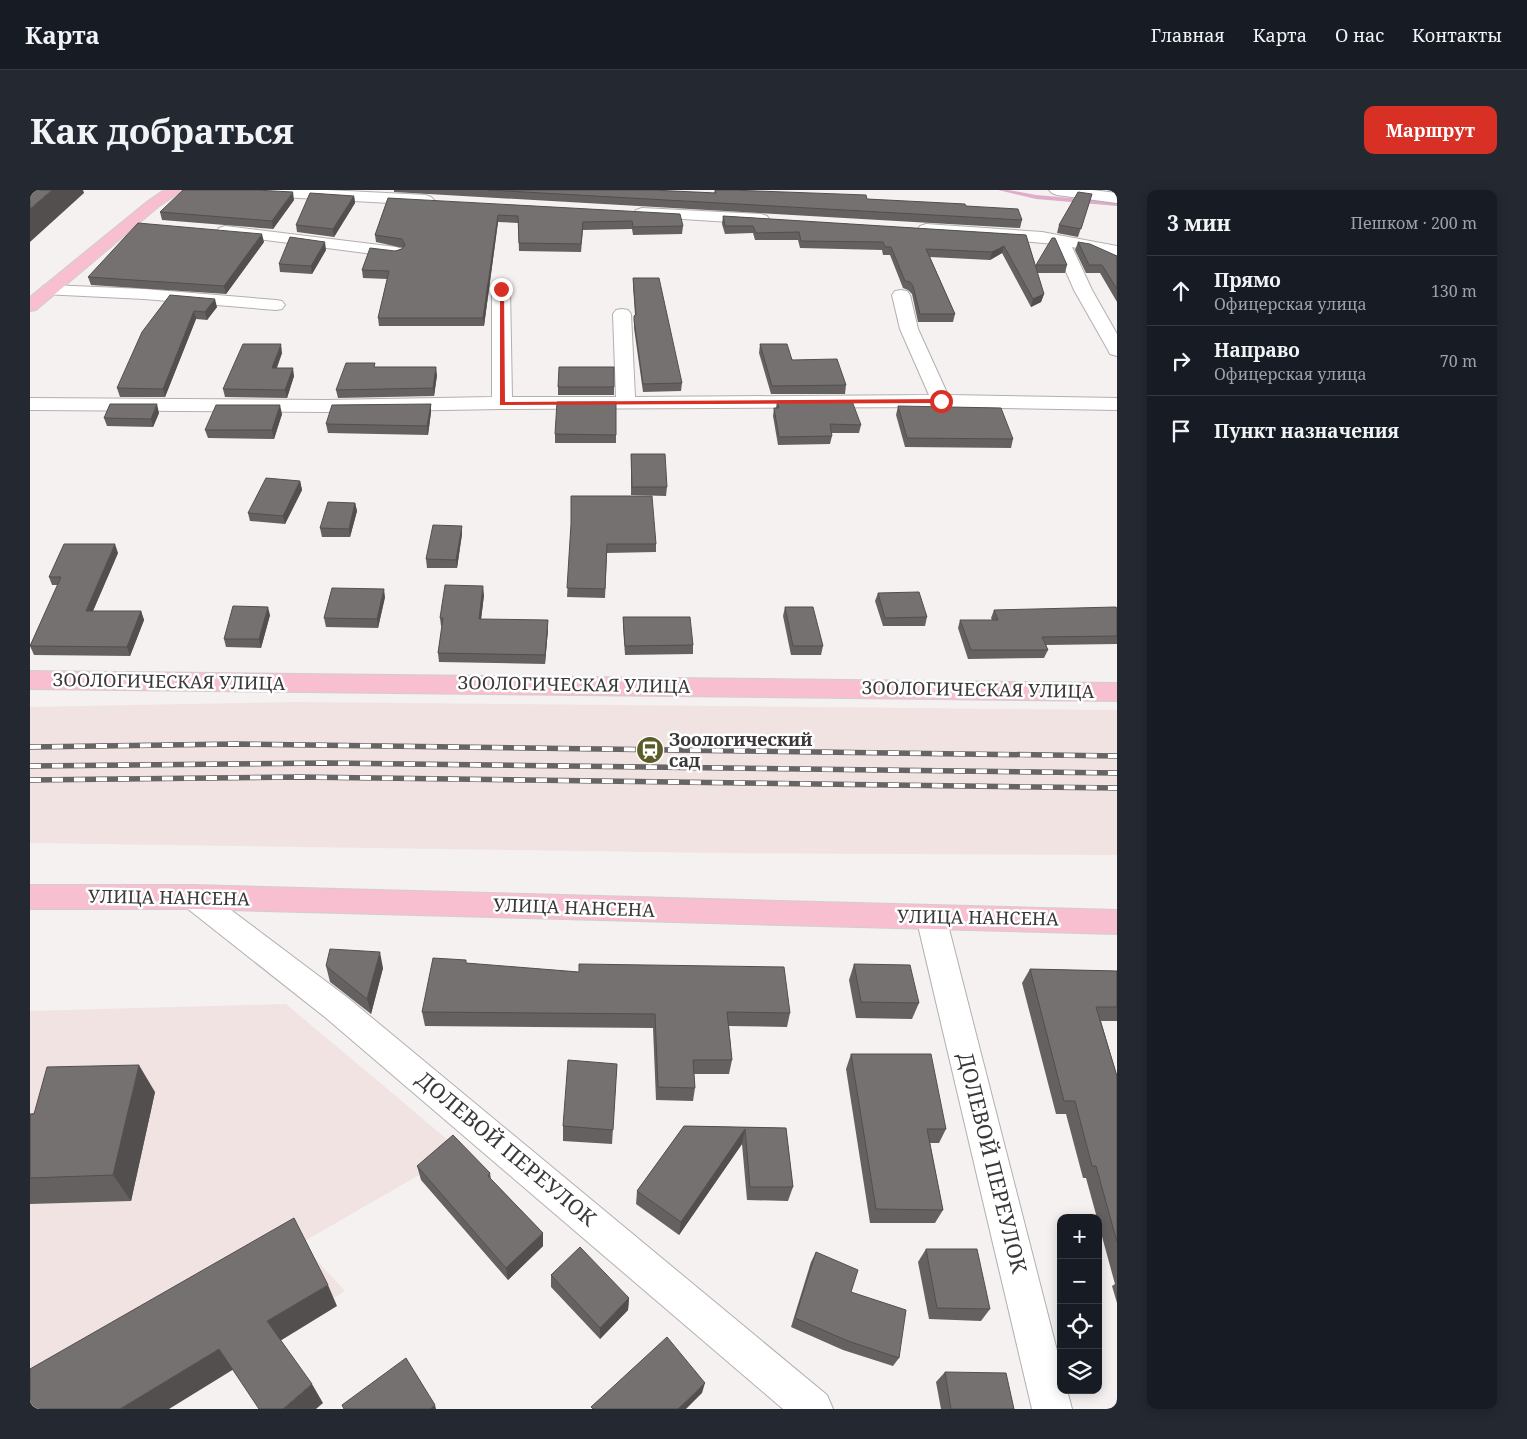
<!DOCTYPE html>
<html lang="ru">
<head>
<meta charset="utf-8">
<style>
  body { margin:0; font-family:"Noto Serif",serif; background:#242831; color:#f1f3f6 }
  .controls { position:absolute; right:15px; bottom:15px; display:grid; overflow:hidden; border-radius:10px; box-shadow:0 2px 12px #0003 }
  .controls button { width:45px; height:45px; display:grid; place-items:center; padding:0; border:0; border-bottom:1px solid #363941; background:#171b24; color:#f1f3f6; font:25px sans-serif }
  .stop { position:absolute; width:15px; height:15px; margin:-11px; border:4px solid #d93025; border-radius:50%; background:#fff }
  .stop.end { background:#d93025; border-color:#fff; box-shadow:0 1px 5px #0008 }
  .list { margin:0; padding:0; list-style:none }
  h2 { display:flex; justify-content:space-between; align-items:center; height:65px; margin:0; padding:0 20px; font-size:21px }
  h2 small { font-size:16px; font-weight:400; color:#9ea1a6 }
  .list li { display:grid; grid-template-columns:32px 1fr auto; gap:15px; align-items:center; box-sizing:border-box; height:70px; padding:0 20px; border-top:1px solid #363941 }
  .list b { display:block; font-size:19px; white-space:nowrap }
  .list p { margin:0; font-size:16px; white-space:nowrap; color:#9ea1a6 }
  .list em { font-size:16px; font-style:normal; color:#9ea1a6 }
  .icon { flex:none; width:28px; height:28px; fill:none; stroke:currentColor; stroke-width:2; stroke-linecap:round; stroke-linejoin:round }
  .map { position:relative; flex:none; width:1087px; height:1219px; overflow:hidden; border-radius:10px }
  header { display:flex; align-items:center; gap:30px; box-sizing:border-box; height:70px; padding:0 25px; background:#171b24; border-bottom:1px solid #363941 }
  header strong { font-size:24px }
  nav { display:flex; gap:28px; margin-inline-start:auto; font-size:18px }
  .intro { display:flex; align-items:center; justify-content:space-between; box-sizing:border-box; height:120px; padding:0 30px }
  h1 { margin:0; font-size:35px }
  .button { padding:12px 22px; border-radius:10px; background:#d93025; color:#fff; font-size:18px; font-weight:700 }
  main { display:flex; gap:30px; padding:0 30px }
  aside { flex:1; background:#171b24; border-radius:10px; box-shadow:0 2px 12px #0003 }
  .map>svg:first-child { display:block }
  .built { fill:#f0e3e2 }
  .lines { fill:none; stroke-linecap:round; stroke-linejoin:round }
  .stream { fill:#dfadca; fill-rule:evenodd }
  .minor-casing { stroke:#b3afaf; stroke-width:2 }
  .major-casing { stroke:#d0cfcf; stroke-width:2 }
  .minor { fill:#fff; fill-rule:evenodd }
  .major { fill:#f8bfd0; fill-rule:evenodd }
  .rail-casing { stroke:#676464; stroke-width:5.5 }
  .rail { stroke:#fff; stroke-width:4; stroke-dasharray:11; stroke-linecap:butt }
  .wall { fill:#656160 }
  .shaded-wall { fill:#524f4e }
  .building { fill:#757170; stroke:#524f4e }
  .route { fill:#d93025 }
  .labels { text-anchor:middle; stroke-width:5; stroke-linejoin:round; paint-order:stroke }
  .street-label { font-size:18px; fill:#3a3838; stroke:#fff }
  .poi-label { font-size:18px; font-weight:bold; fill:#3a3838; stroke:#fff; text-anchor:start }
  .near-street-label { font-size:21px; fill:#3a3838; stroke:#fff }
</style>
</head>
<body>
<header>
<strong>Карта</strong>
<nav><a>Главная</a><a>Карта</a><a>О нас</a><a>Контакты</a></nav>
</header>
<div class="intro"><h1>Как добраться</h1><a class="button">Маршрут</a></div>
<main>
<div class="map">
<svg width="1087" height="1219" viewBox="0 0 1087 1219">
  <rect width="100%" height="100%" fill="#f5f1f0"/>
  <!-- built -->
  <g class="built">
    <polygon points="266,512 1087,520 1087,665 694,663 0,653 0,517"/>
    <polygon points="256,814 431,961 271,1053 315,1101 126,1219 0,1219 0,821"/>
  </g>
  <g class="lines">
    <!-- stream -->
    <polygon class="stream" points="968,0 979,0 1006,5 1087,12 1087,16 1006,9"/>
    <!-- minor casing -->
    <g class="minor-casing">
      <g id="minor">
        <polygon points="205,0 297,0 396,5 401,7 404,10 401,13 396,15 213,5 208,3"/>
        <polygon points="1019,0 1062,0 1087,3 1087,13 1027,5 1022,3"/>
        <polygon points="612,18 731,24 737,26 739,29 737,32 731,34 606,26 604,23 606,20"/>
        <polygon points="896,34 1012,42 1087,56 1087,66 1042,57 1062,100 1087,144 1087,166 1080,164 1078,160 1044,100 1024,54 890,42 888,39 890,36"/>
        <polygon points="195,36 366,57 372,59 374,62 372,65 366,67 189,44 187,41 189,38"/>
        <polygon points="471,94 477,95 480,99 482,207 586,207 583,124 586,120 592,119 598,120 601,124 605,207 899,205 870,139 862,105 865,101 871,100 877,101 880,105 888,139 918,205 1087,208 1087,220 911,217 472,219 297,222 0,220 0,208 297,210 462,207 462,99 465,95"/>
        <polygon points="19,95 114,99 246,110 252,111 255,115 252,119 246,120 114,109 13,104 10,100 13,96"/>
        <polygon points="163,695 173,699 318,808 797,1205 803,1219 753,1219 296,828 153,715 148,707 153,699"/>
        <polygon points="901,715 912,718 916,727 1031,1176 1031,1200 1037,1200 1042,1219 1002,1219 886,727 890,718"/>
      </g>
    </g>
    <!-- major casing -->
    <g class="major-casing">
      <g id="major">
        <polygon points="134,0 153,0 128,17 6,120 0,121 0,107 118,11"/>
        <polygon points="0,481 1087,493 1087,511 0,499"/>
        <polygon points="0,695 163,695 1087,720 1087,744 163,719 0,719"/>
      </g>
    </g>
    <!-- minor -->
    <use href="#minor" class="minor"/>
    <!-- major -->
    <use href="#major" class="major"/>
    <!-- rail casing -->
    <g class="rail-casing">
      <g id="rail">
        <polyline points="0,557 206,554 1087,566"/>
        <polyline points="0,576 298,573 1087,583"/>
        <polyline points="0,590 268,587 1087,598"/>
      </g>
    </g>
    <!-- rail -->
    <use href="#rail" class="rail"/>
  </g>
  <!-- wall -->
  <g class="wall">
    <polygon points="364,0 622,0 622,1 684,3 685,0 837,9 936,16 992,30 990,38 364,2"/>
    <polygon points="1062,4 1048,47 1027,43 1029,35"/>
    <polygon points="324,6 325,13 304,47 267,42 266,35"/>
    <polygon points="358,8 653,36 652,44 603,45 602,39 553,40 551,62 489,61 488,33 468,32 454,136 349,136 348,128 357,89 333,88 332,80 365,61 372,59 373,58 346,52 345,45"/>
    <polygon points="264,10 243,39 132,30 130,22"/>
    <polygon points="693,26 996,45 1006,77 1006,75 1037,75 1035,83 1007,83 1014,104 1011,112 1001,117 972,63 960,70 900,67 925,124 923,132 888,132 882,104 878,100 873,98 860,65 853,65 852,60 770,58 768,50 725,50 723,43 695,44 692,34"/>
    <polygon points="234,52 196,104 61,95 58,87"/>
    <polygon points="1048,52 1087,66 1087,112 1070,83 1056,83 1045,60"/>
    <polygon points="296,60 282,84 250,82 249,74"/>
    <polygon points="603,88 652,193 651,201 613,202 604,138 604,126 605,125 603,96"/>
    <polygon points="140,105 187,117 177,130 166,129 135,207 90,207 87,198"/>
    <polygon points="730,154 816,195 815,204 741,204 729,163"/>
    <polygon points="252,163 247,178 264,186 257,208 195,207 193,199"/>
    <polygon points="346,177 407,185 404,206 308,208 306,200"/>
    <rect x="528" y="197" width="56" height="8"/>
    <polygon points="747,211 831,235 829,243 801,243 802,246 800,254 748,255 743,226 744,218 746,218"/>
    <polygon points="586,212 586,253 525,253 525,244"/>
    <polygon points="401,214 401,222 398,245 298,243 296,234"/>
    <polygon points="868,216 983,249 981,258 875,257 866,225"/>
    <polygon points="129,223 123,237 77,236 74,228"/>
    <polygon points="252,224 244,249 178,248 175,240"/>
    <polygon points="601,264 637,297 636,306 601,305"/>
    <polygon points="270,291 272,300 255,334 220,331 218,323"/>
    <polygon points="325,313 327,321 320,347 292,347 290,338"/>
    <polygon points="541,337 626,354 626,362 577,363 575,408 537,407"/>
    <polygon points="432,344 427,378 397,378 396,369"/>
    <polygon points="88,363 63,421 111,421 114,430 100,466 4,465 0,456 28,395 22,395 19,387"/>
    <polygon points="848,403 897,427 895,436 853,436 845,411"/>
    <polygon points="454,405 451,429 518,439 515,474 409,472 408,463 412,436 411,436 410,428"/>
    <polygon points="355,407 348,438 296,437 294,428"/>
    <polygon points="755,417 793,456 791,465 761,465 753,426"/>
    <polygon points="1087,419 1087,454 1016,455 1018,460 1014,468 938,469 928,438 930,430 962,430 961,428 964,420"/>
    <polygon points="240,425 231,458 196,457 194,449"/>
    <polygon points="593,427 663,455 663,464 595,465 593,436"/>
    <polygon points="437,773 760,823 757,837 699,836 702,870 699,884 664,884 665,898 663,911 626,910 623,838 395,836 392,822"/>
    <polygon points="824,774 889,813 882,829 826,828 819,790"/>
    <polygon points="296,776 353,778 341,824 300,792"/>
    <polygon points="1000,779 1087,781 1087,831 1071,831 1087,886 1087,1113 1082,1096 1085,1094 1068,1032 1068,1028 1067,1028 1056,988 1053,988 1036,924 1026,924 992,793"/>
    <polygon points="821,864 916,939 909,953 900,953 913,1020 905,1033 840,1033 816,879"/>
    <polygon points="587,874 582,954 533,951 533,936"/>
    <polygon points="125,902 101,1011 0,1014 0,924"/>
    <polygon points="654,936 756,938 763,997 758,1011 717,1010 712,954 649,1045 606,1014 607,1001"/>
    <polygon points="387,976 460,983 461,989 513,1043 513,1056 478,1090 391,990"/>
    <polygon points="896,1059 960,1119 951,1131 899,1129 888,1072"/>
    <polygon points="786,1062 869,1168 863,1176 813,1160 761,1137 781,1072"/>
    <polygon points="521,1085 599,1108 598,1120 570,1149 521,1097"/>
    <polygon points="915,1182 984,1219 911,1219 906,1192"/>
  </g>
  <!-- shaded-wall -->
  <g class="shaded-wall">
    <polygon points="22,0 53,0 54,3 0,52 0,19"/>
    <polygon points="263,2 264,10 243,39 242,31"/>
    <polygon points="324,6 325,13 304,47 303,39"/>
    <polygon points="468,25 468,32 454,136 453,128"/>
    <polygon points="232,44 234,52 196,104 194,96"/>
    <polygon points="295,52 296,60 282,84 281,76"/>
    <polygon points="974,56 972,63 960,70 962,62"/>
    <polygon points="1014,104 1011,112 1001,117 1003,109"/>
    <polygon points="185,109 187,117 177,130 175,122"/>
    <polygon points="164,121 166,129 135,207 133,199"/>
    <polygon points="251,154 252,163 243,186 242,178"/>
    <polygon points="406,177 407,185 404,206 403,198"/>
    <polygon points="263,178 264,186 257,208 255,200"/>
    <polygon points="127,214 129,223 123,237 121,229"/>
    <polygon points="401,214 401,222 398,245 397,236"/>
    <polygon points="250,215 252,224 244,249 242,240"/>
    <polygon points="270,291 272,300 255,334 253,326"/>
    <polygon points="325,313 327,321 320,347 319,339"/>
    <polygon points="432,336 432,344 427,378 426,370"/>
    <polygon points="85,354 88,363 59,430 56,421"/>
    <polygon points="453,396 454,405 450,438 449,429"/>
    <polygon points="354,399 355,407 348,438 347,429"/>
    <polygon points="238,417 240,425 231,458 229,449"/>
    <polygon points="111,421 114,430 100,466 97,457"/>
    <polygon points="518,430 518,439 515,474 515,465"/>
    <polygon points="350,762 353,778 341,824 337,809"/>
    <polygon points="109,875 125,902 101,1011 83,985"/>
    <polygon points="715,939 712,954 649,1045 651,1032"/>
    <polygon points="513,1043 513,1056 478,1090 476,1078"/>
    <polygon points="298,1095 307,1116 250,1151 237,1131"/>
    <polygon points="599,1108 598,1120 570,1149 570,1138"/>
    <polygon points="189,1159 204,1179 139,1219 90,1219"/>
    <polygon points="675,1193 672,1203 656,1219 648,1219"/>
    <polygon points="282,1194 293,1213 286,1219 253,1219"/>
    <polygon points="405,1215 406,1219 400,1219"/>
  </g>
  <!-- building -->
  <g class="building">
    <polygon points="0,0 22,0 0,19"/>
    <polygon points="153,0 225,0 263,2 242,31 130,22"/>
    <polygon points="458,0 622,0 686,3 685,0 700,0 836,5 837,9 935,14 936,16 988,19 992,30"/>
    <polygon points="1048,2 1062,4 1051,39 1029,35"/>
    <polygon points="280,3 324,6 303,39 266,35"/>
    <polygon points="358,8 650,24 653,36 603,37 602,31 553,32 551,54 489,53 488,26 468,25 453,128 348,128 359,81 332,80 340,58 365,61 372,59 375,55 372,49 345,45"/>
    <polygon points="693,26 996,45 1014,104 1003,109 974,56 962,62 896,59 925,124 890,124 883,96 880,92 875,91 861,57 855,57 853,52 771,51 769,42 726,43 723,36 695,36"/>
    <polygon points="108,33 232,44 194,96 58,87"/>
    <polygon points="260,47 295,52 281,76 249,74"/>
    <polygon points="1022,48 1025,48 1037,75 1006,75"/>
    <polygon points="1048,52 1060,54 1087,66 1087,99 1072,75 1059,75"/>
    <polygon points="603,88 629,88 652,193 613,194 604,130 604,126 606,125"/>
    <polygon points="140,105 185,109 175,122 164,121 133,199 87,198 112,142"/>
    <polygon points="213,154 251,154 242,178 263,178 255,200 193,199"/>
    <polygon points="730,154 757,154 762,170 807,169 816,195 742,196"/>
    <polygon points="316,173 345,173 344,177 406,177 403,198 306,200"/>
    <polygon points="529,177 584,177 584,197 528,197"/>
    <polygon points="747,211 822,211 831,235 800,234 802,246 749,247 744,218 749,218"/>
    <polygon points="527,212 586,212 586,245 525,244"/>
    <polygon points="80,214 127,214 121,229 74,228"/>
    <polygon points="401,214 397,236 296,234 302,215"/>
    <polygon points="186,215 250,215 242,240 175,240"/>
    <polygon points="868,216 971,218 983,249 877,248"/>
    <polygon points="601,264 635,264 637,297 602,297"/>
    <polygon points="236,288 270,291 253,326 218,323"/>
    <polygon points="541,306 622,306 626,354 577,354 575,399 537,398 541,334"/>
    <polygon points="298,312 325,313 319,339 290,338"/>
    <polygon points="403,335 432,336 426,370 396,369"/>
    <polygon points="34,354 85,354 56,421 111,421 97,457 0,456 31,387 19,387"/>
    <polygon points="415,395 453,396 449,429 518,430 515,465 408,463 413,428 410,428"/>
    <polygon points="302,398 354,399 347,429 294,428"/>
    <polygon points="889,402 897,427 855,428 848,403"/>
    <polygon points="203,416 238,417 229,449 194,449"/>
    <polygon points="755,417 783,417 793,456 763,456"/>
    <polygon points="1086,417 1087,419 1087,446 1012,447 1018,460 941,460 930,430 968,430 964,420"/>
    <polygon points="593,427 660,427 663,455 595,456"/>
    <polygon points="300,759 350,762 337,809 296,776"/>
    <polygon points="403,768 436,770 436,773 549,782 549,774 754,777 760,823 697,822 702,870 663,870 665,898 628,897 625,824 392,822"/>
    <polygon points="824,774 880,775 889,813 831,812"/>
    <polygon points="1000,779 1087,781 1087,817 1066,817 1087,886 1087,1052 1066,976 1062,976 1045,911 1034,911"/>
    <polygon points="821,864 901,864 916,939 897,939 913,1020 846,1019"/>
    <polygon points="538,870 587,874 583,940 533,936"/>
    <polygon points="109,875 83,985 0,988 0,924 4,924 17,877"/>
    <polygon points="654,936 756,938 763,997 720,997 715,939 651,1032 607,1001"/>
    <polygon points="423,945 460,983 458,986 513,1043 476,1078 387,976"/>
    <polygon points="264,1028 298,1095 237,1131 282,1194 253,1219 229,1219 189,1159 90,1219 0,1219 0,1179"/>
    <polygon points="550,1057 599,1108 570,1138 521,1085"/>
    <polygon points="896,1059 947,1059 960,1119 907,1118"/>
    <polygon points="786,1062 828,1080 821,1102 876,1120 869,1168 818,1151 765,1128"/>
    <polygon points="637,1147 675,1193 648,1219 563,1219 561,1217"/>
    <polygon points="376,1168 405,1215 400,1219 314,1219 312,1215"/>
    <polygon points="915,1182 976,1183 984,1219 921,1219"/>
  </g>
  <!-- route -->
  <polygon class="route" points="470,98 474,99 475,212 911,209 914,211 911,213 470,215"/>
  <!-- icons -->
  <defs>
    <g id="station-disc" transform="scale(1.4375)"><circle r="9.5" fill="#5b5c29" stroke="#fff"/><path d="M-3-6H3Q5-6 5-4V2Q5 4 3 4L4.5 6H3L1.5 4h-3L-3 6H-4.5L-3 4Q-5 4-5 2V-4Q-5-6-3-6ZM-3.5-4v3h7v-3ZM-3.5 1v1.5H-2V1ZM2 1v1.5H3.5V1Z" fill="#fff"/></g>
  </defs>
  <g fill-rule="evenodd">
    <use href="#station-disc" x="620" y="560"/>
  </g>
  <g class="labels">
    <!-- street labels -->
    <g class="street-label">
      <text transform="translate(139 492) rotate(1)" y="6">ЗООЛОГИЧЕСКАЯ УЛИЦА</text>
      <text transform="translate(544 495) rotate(1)" y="6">ЗООЛОГИЧЕСКАЯ УЛИЦА</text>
      <text transform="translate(948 500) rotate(1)" y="6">ЗООЛОГИЧЕСКАЯ УЛИЦА</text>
      <text transform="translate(139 708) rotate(1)" y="6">УЛИЦА НАНСЕНА</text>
      <text transform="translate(544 718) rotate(2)" y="6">УЛИЦА НАНСЕНА</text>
      <text transform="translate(948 728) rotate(1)" y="6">УЛИЦА НАНСЕНА</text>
    </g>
    <!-- poi labels -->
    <g class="poi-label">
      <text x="639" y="556">Зоологический<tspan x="639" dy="21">сад</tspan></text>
    </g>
    <!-- near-street labels -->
    <g class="near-street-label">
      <text transform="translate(476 959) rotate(40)" y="7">ДОЛЕВОЙ ПЕРЕУЛОК</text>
      <text transform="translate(962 973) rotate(76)" y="7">ДОЛЕВОЙ ПЕРЕУЛОК</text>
    </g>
  </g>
</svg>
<div class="controls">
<button>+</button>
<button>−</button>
<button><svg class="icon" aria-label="locate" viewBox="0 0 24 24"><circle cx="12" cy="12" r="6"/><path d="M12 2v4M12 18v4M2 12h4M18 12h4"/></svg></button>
<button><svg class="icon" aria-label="layers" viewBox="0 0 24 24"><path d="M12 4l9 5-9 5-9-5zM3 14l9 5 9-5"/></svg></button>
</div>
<div class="stop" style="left:911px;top:211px"></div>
<div class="stop end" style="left:471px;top:99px"></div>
</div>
<aside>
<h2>3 мин<small>Пешком · 200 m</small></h2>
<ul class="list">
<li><svg class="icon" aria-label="ahead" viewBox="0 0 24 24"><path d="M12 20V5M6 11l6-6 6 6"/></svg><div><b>Прямо</b><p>Офицерская улица</p></div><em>130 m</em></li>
<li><svg class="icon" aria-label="right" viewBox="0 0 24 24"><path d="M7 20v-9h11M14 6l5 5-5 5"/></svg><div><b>Направо</b><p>Офицерская улица</p></div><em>70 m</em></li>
<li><svg class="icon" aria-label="arrive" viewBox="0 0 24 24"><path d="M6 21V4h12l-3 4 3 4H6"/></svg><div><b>Пункт назначения</b></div></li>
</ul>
</aside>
</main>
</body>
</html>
